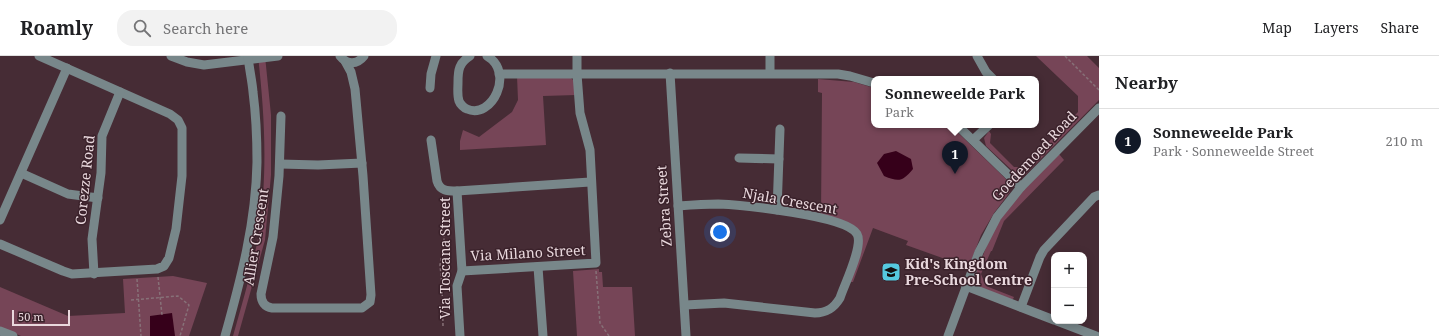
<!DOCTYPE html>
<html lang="en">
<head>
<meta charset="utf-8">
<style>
  body { margin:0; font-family:"Noto Serif",serif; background:#f2f2f2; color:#202124 }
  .controls { position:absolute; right:12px; bottom:12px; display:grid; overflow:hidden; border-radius:8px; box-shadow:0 2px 10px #0003 }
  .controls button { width:36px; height:36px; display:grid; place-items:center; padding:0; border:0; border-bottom:1px solid #e0e0e0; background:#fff; color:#202124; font:20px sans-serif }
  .scale { position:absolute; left:12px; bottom:10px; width:58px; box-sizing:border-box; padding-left:4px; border:2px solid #e9d8dd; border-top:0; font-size:11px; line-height:14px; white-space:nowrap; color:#e9d8dd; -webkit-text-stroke:3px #3b222b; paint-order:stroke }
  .you { position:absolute; left:720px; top:176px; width:14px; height:14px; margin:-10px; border:3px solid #fff; border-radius:50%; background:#1a73e8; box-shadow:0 0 0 6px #1a73e833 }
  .badge { display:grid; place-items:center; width:26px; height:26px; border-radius:50%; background:#111827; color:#fff; font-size:13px; font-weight:700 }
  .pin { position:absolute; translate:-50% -33px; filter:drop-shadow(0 1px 2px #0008) }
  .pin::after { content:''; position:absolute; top:21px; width:14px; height:12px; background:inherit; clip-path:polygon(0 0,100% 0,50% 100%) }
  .popup { position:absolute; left:871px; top:20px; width:168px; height:52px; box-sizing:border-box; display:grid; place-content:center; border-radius:8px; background:#fff; filter:drop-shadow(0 1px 3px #0005); font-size:13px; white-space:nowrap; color:#757577 }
  .popup b { font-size:15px; color:#202124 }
  .popup::after { content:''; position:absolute; left:50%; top:100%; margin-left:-8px; border:8px solid transparent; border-top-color:#fff }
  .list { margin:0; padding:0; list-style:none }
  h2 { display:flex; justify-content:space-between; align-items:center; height:52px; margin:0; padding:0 16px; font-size:17px }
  h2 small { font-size:13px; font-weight:400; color:#757577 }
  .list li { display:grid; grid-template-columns:26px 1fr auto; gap:12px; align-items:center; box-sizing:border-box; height:64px; padding:0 16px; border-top:1px solid #e0e0e0 }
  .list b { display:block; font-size:15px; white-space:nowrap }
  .list p { margin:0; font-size:13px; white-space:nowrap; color:#757577 }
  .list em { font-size:13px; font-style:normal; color:#757577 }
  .icon { flex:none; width:22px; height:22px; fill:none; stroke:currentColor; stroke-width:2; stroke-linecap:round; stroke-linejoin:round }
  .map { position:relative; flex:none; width:1099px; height:280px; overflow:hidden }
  header { display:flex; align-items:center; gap:24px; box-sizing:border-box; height:56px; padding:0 20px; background:#fff; border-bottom:1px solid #e0e0e0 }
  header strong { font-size:19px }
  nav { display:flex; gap:22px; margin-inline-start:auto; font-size:14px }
  .search { width:280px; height:36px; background:#f2f2f2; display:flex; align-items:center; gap:10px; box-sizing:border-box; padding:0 14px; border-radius:16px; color:#757577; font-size:15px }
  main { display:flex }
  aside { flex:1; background:#fff }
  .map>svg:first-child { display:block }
  .green { fill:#764557 }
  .water { fill:#36001a }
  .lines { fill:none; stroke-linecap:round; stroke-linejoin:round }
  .path { stroke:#877178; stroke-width:1.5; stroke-dasharray:3 2; stroke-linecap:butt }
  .minor { stroke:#78878a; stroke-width:9 }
  .labels { text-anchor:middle; stroke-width:3; stroke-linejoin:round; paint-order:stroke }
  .street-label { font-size:14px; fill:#e9d8dd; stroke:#3b222b }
  .poi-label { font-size:14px; font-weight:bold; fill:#e9d8dd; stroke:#3b222b; text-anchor:start }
</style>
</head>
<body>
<header>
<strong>Roamly</strong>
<div class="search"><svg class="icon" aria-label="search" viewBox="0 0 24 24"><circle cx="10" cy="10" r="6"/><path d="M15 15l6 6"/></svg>Search here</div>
<nav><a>Map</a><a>Layers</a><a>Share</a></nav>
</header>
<main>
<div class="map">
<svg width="1099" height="280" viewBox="0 0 1099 280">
  <rect width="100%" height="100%" fill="#462c35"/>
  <!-- green -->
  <g class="green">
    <path d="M258 0H265L271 59V119L265 184 238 280H233C242 248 252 215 258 182 268 120 265 62 258 0Z"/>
    <polygon points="1036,0 1087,0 1099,12 1099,44 1026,118 1021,119 1015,117 986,90 984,82 989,75 991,78 990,87 1014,111 1024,111 1078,56 1078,40"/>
    <polygon points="517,20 570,21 574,25 576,39 543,40 546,89 460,94 460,85 463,74 479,81 512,56 518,44"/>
    <polygon points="818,23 854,26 874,32 874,69 950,69 1009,126 1010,136 994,157 981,179 968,213 962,209 906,189 908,185 873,172 853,226 850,226 862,181 821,159 822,37 818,36"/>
    <path d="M1059 98 1064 104 1004 165 992 195H991L981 218 986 230 1014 241 1013 243H1010L979 231C972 222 977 214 981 205 987 188 995 170 1006 155 1021 135 1041 117 1059 98Z"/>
    <polygon points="599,213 599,216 602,216 603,231 632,231 635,280 577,280 573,215"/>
    <polygon points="173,220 207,227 189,280 21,280 0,271 0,231 68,260 125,257 123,223"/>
  </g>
  <!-- water -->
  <g class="water">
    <path d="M896 95 911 103 913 113C902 126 899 126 884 120L877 107 884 98Z"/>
    <polygon points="172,257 175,280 150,280 150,260"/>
  </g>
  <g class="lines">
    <!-- path -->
    <g class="path">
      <polyline points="1065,0 1099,34"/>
      <polyline points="596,215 600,267 609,280"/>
      <polyline points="158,221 162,259"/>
      <polyline points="137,223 141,280"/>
      <polyline points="131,244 178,240 189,249 180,280"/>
      <polyline points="443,270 442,228 440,209 444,188 444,170"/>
    </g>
    <!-- minor -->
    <g class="minor">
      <polyline points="171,0 187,6 204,9 278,0"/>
      <path d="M340 0C347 9 357 9 364 0"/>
      <path d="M470 0C459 7 458 14 458 26 458 32 457 39 459 45 460 48 464 52 467 53 492 64 515 16 487 0"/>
      <polyline points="977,0 986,16 993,23"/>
      <polyline points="670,17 686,280"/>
      <polyline points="770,17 770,0"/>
      <polyline points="499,18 838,18 850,20 874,27"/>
      <polyline points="430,32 431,18 436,0"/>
      <path d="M281 60 279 120 273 181 261 238C261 246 265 251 272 252H362L370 246 371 239 363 120 355 33 351 16 345 5"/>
      <polyline points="957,69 1021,131"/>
      <path d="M431 84 437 125C440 135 447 135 457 135L590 126"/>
      <polyline points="973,84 989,69"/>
      <polyline points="739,102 779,103"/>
      <polyline points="280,108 318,109 362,107"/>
      <polyline points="21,117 68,138 98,142"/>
      <polyline points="457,135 462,215 457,230 460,280"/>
      <path d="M678 150C691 149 704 148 718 148 741 149 846 159 857 178 864 190 844 229 840 242 834 252 827 257 815 257L724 247 685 249"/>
      <polyline points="777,154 780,73"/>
      <polyline points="0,164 67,12"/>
      <polyline points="0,188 63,215 72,218 157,213 164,210 169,202 176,173 182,120 182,72 178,64 170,58 39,0"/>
      <polyline points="538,211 543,280"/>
      <polyline points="462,215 596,207 590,94 580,57 577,18 577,0"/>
      <polyline points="94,218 92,183 101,117 102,80 120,36"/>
      <polyline points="966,230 1054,264"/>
      <polyline points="1021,251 1040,201 1044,194 1094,141 1099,139"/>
      <polyline points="1057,265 1096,280"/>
      <polyline points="0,275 13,280"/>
      <path d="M225 280C241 223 256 166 257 106 257 83 256 59 253 36 252 24 249 12 248 0"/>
      <polyline points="948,280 979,196 997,161 1021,131 1099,52"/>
    </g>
  </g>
  <!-- icons -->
  <defs>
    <g id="school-square" transform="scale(1)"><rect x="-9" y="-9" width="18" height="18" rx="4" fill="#55cae0" stroke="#3b222b"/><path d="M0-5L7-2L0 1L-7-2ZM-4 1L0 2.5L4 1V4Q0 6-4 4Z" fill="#111"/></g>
  </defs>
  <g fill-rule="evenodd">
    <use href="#school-square" x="891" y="216"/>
  </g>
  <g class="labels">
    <!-- street labels -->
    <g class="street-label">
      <text transform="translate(1034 100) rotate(-47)" y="5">Goedemoed Road</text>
      <text transform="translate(85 124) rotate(-84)" y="5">Corezze Road</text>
      <text transform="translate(790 145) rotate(10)" y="5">Njala Crescent</text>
      <text transform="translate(664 150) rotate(-94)" y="5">Zebra Street</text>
      <text transform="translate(256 181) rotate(-81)" y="5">Allier Crescent</text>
      <text transform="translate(528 197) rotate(-3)" y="5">Via Milano Street</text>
      <text transform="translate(445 202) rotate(-90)" y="5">Via Toscana Street</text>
    </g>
    <!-- poi labels -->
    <g class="poi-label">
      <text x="905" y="213">Kid's Kingdom<tspan x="905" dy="16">Pre-School Centre</tspan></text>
    </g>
  </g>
</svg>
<div class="controls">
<button>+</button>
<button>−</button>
</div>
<div class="scale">50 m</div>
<div class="you"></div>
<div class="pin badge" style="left:955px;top:118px">1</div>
<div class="popup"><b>Sonneweelde Park</b>Park</div>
</div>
<aside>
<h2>Nearby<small></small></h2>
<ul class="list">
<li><span class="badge">1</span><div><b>Sonneweelde Park</b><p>Park · Sonneweelde Street</p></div><em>210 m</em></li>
</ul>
</aside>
</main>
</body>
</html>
